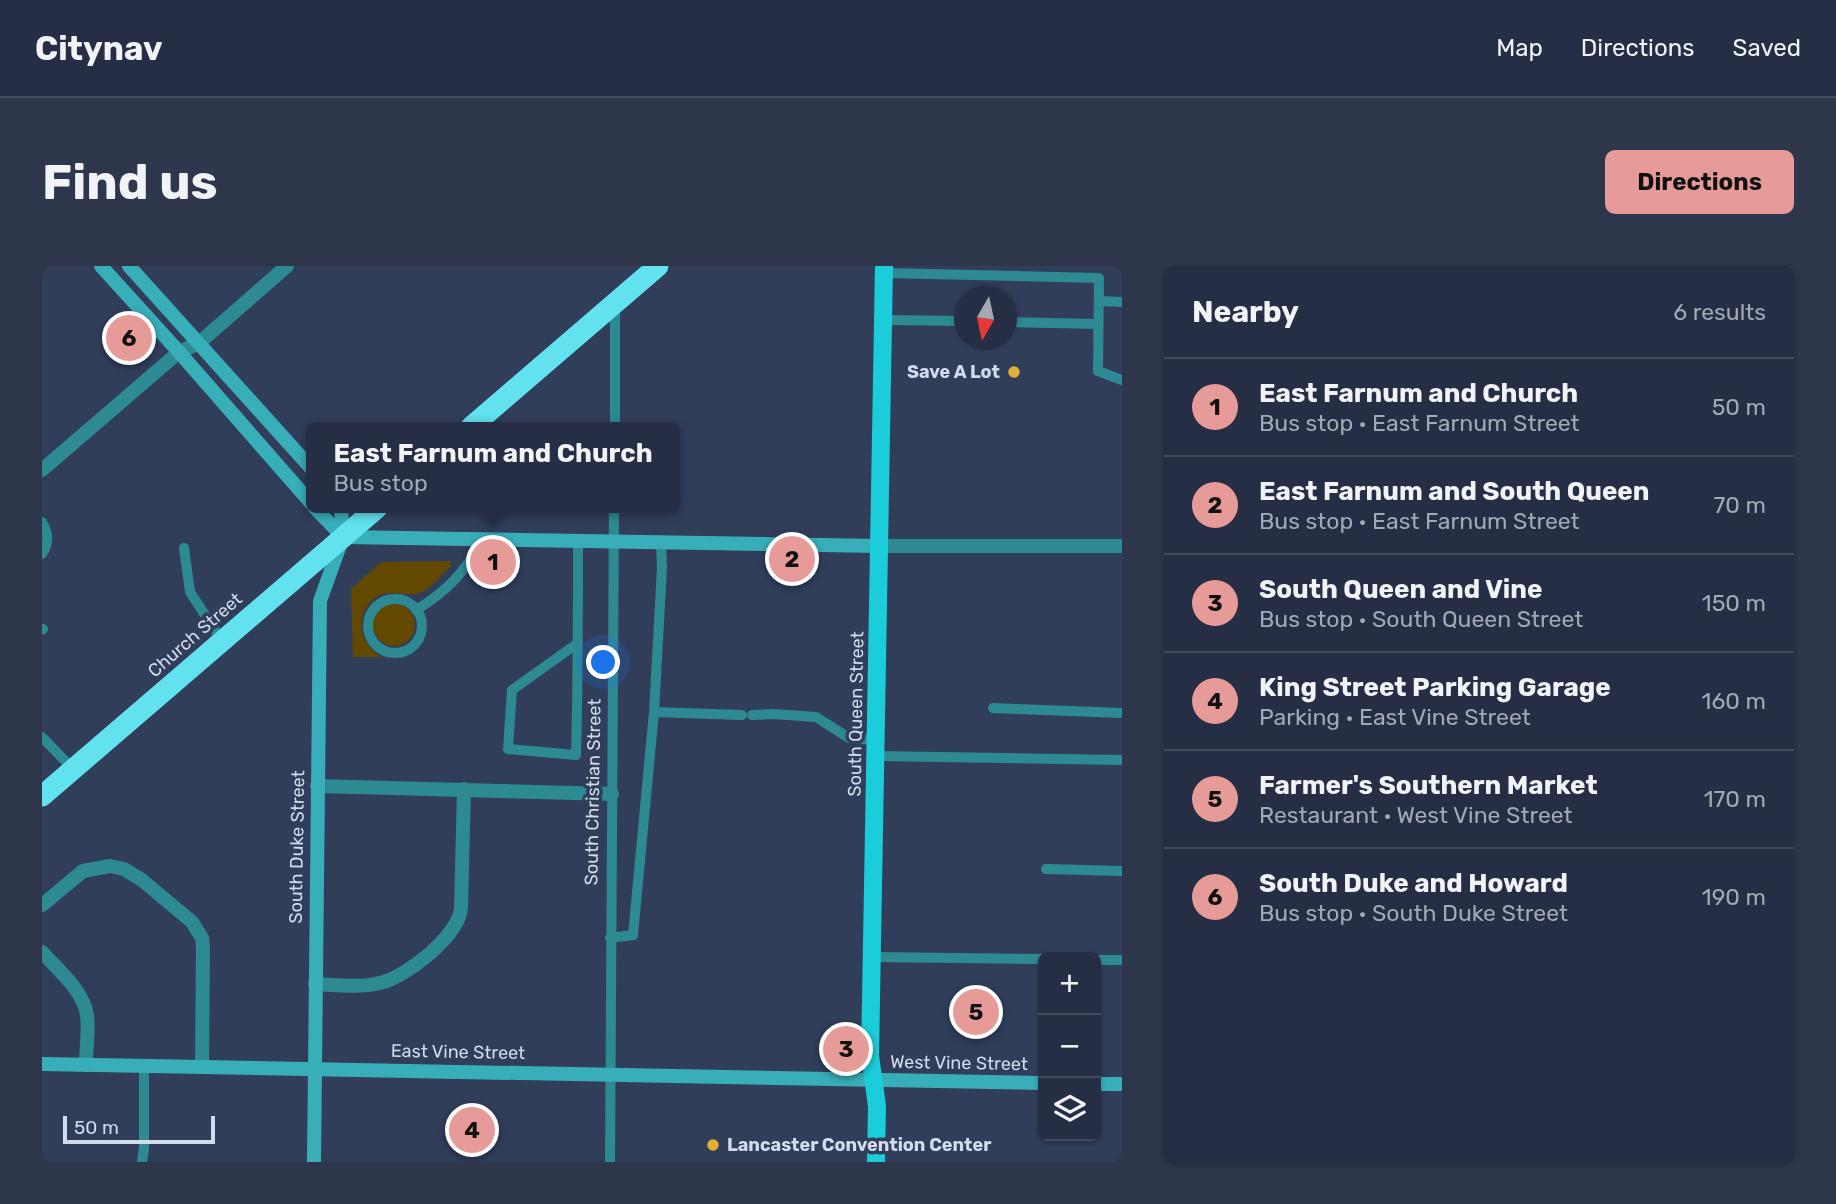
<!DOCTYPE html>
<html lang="en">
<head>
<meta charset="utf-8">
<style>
  body { margin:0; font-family:Rubik,sans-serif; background:#2d364b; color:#f1f3f6 }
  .controls { position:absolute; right:21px; bottom:21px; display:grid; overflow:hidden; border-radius:10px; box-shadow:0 2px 5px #0004 }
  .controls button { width:63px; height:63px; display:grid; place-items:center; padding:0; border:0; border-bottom:2px solid #424a5d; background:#252e44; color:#f1f3f6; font:35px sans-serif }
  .compass { position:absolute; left:912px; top:21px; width:63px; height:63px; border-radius:50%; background:#252e44; box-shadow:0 2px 5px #0004; rotate:189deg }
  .scale { position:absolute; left:21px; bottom:18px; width:152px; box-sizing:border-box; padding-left:7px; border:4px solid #d2dbec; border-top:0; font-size:19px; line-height:24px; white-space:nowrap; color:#d2dbec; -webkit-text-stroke:5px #313e5a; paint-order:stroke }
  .you { position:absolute; left:562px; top:397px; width:24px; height:24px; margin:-18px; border:5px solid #fff; border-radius:50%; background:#1a73e8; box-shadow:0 0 0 10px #1a73e833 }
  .badge { display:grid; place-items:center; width:46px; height:46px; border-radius:50%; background:#e69b98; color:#111; font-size:23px; font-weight:700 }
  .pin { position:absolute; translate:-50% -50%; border:4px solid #fff; box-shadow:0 2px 7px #0006 }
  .popup { position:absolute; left:264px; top:156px; width:374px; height:91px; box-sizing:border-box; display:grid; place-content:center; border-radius:10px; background:#252e44; filter:drop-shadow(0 2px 5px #0005); font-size:23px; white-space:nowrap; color:#a3a8b2 }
  .popup b { font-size:26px; color:#f1f3f6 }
  .popup::after { content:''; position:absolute; left:50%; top:100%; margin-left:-14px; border:14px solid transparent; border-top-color:#252e44 }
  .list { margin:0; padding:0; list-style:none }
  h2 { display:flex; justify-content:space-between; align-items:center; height:91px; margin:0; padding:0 28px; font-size:30px }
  h2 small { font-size:23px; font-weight:400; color:#a3a8b2 }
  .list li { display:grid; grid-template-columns:46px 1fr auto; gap:21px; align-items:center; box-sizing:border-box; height:98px; padding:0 28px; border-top:2px solid #424a5d }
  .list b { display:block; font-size:26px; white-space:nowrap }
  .list p { margin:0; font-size:23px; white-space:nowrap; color:#a3a8b2 }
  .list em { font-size:23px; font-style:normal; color:#a3a8b2 }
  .icon { flex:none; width:38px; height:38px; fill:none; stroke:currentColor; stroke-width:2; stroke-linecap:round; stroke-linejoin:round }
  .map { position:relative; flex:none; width:1080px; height:896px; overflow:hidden; border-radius:10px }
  header { display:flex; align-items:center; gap:42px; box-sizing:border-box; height:98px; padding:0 35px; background:#252e44; border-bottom:2px solid #424a5d }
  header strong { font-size:33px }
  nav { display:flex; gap:38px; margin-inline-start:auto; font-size:24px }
  .intro { display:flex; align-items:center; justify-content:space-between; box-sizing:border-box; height:168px; padding:0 42px }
  h1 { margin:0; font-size:49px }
  .button { padding:18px 32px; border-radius:10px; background:#e69b98; color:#111; font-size:24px; font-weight:700 }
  main { display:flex; gap:42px; padding:0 42px }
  aside { flex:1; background:#252e44; border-radius:10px; box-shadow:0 2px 5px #0004 }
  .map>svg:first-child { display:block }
  .green { fill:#634900 }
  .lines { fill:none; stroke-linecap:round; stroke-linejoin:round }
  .lane { stroke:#2d8992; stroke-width:10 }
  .street { stroke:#2d8992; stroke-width:14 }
  .secondary { stroke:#38aeb9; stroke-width:14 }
  .primary { stroke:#1bccdb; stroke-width:18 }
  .highway { stroke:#62e1ee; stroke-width:21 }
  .poi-dot { fill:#e2af34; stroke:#313e5a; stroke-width:2.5 }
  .labels { text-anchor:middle; stroke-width:7; stroke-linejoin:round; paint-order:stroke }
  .poi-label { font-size:18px; font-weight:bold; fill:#d2dbec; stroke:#313e5a; text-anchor:end }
  .street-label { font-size:18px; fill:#d2dbec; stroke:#313e5a }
</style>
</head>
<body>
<header>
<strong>Citynav</strong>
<nav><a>Map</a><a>Directions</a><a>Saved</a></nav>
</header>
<div class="intro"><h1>Find us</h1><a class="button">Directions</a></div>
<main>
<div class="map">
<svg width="1080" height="896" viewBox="0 0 1080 896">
  <rect width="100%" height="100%" fill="#313e5a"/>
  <!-- green -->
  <g class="green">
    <path d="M409 295V300C400 308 391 320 380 326 366 333 346 321 332 333 311 349 318 381 341 391H311L309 323 339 296Z"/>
    <circle cx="352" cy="359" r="21"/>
  </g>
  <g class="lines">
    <!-- lane -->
    <g class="lane">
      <polyline points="842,7 1057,12 1056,105 1080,114"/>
      <polyline points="1057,35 1080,36"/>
      <polyline points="842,54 922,55"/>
      <polyline points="964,56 1056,58"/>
      <polyline points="573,161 573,39"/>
      <path d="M0 256C7 268 7 277 0 288"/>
      <path d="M536 275C536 347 536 418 534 489L466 483 470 424 536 377"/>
      <polyline points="142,282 148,326 180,375"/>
      <circle cx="353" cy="360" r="27"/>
      <path d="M374 344C407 324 422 306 442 273"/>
      <polyline points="0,364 1,363"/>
      <polyline points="951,442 1080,447"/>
      <polyline points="612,446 700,449"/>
      <polyline points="710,449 731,448 774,451 807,472 834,474"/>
      <polyline points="0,471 31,503"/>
      <polyline points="834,490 1080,494"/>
      <polyline points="1004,603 1080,605"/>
      <polyline points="568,672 591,669 612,446 620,302 619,277"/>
      <polyline points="830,691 1001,693"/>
      <polyline points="1054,694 1080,694"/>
      <polyline points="100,896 102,882 102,800"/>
      <polyline points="568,896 572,242"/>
    </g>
    <!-- street -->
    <g class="street">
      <polyline points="0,204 137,86 157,77 245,0"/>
      <polyline points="837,280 1080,280"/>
      <polyline points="275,520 570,528"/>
      <polyline points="0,639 41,605 68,600 82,603 100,614 150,656 160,672 161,681 160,800"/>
      <path d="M0 686C16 704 41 724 45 749 47 764 44 783 44 799"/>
      <path d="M273 718C294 719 318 722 338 717 364 711 417 670 419 642L422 523"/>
    </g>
    <!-- secondary -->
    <g class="secondary">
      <polyline points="59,0 137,86 269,237"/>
      <polyline points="87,0 269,202"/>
      <polyline points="273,242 301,271"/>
      <polyline points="301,271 837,280"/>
      <polyline points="0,798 1001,817"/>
      <polyline points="1054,818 1080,818"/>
      <polyline points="272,896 278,335 301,271 299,242"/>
    </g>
    <!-- primary -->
    <polyline class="primary" points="834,896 835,840 828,790 842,0"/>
    <!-- highway -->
    <g class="highway">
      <polyline points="429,161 616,0"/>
      <polyline points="0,530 335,242"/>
    </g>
  </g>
  <!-- markers -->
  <g class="poi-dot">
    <circle cx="972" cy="106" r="7"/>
    <circle cx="671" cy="879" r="7"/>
  </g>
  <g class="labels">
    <!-- poi labels -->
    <g class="poi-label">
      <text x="958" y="112">Save A Lot</text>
      <text x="685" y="885" text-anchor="start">Lancaster Convention Center</text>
    </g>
    <!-- street labels -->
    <g class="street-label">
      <text transform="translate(153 369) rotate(-41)" y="6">Church Street</text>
      <text transform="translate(814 448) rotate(-89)" y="6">South Queen Street</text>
      <text transform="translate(551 526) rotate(-89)" y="6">South Christian Street</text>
      <text transform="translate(255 581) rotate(-89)" y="6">South Duke Street</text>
      <text transform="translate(416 786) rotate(1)" y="6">East Vine Street</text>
      <text transform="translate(917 797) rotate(1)" y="6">West Vine Street</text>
    </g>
  </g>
</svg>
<div class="controls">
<button>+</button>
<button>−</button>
<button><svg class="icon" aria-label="layers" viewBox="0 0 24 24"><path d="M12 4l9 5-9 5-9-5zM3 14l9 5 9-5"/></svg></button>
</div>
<svg class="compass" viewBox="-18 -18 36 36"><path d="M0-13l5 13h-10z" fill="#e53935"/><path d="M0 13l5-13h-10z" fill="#a3a8b2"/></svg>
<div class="scale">50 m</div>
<div class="you"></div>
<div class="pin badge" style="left:451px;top:296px">1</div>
<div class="popup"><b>East Farnum and Church</b>Bus stop</div>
<div class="pin badge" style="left:750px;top:293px">2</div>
<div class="pin badge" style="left:804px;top:783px">3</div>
<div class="pin badge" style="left:430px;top:864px">4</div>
<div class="pin badge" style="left:934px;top:746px">5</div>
<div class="pin badge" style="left:87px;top:72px">6</div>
</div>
<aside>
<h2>Nearby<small>6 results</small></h2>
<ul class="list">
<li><span class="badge">1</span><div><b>East Farnum and Church</b><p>Bus stop · East Farnum Street</p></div><em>50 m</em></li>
<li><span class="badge">2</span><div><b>East Farnum and South Queen</b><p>Bus stop · East Farnum Street</p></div><em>70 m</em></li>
<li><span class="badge">3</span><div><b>South Queen and Vine</b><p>Bus stop · South Queen Street</p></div><em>150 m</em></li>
<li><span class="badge">4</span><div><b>King Street Parking Garage</b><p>Parking · East Vine Street</p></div><em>160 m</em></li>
<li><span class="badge">5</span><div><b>Farmer's Southern Market</b><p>Restaurant · West Vine Street</p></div><em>170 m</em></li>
<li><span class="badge">6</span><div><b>South Duke and Howard</b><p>Bus stop · South Duke Street</p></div><em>190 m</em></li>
</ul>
</aside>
</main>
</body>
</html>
